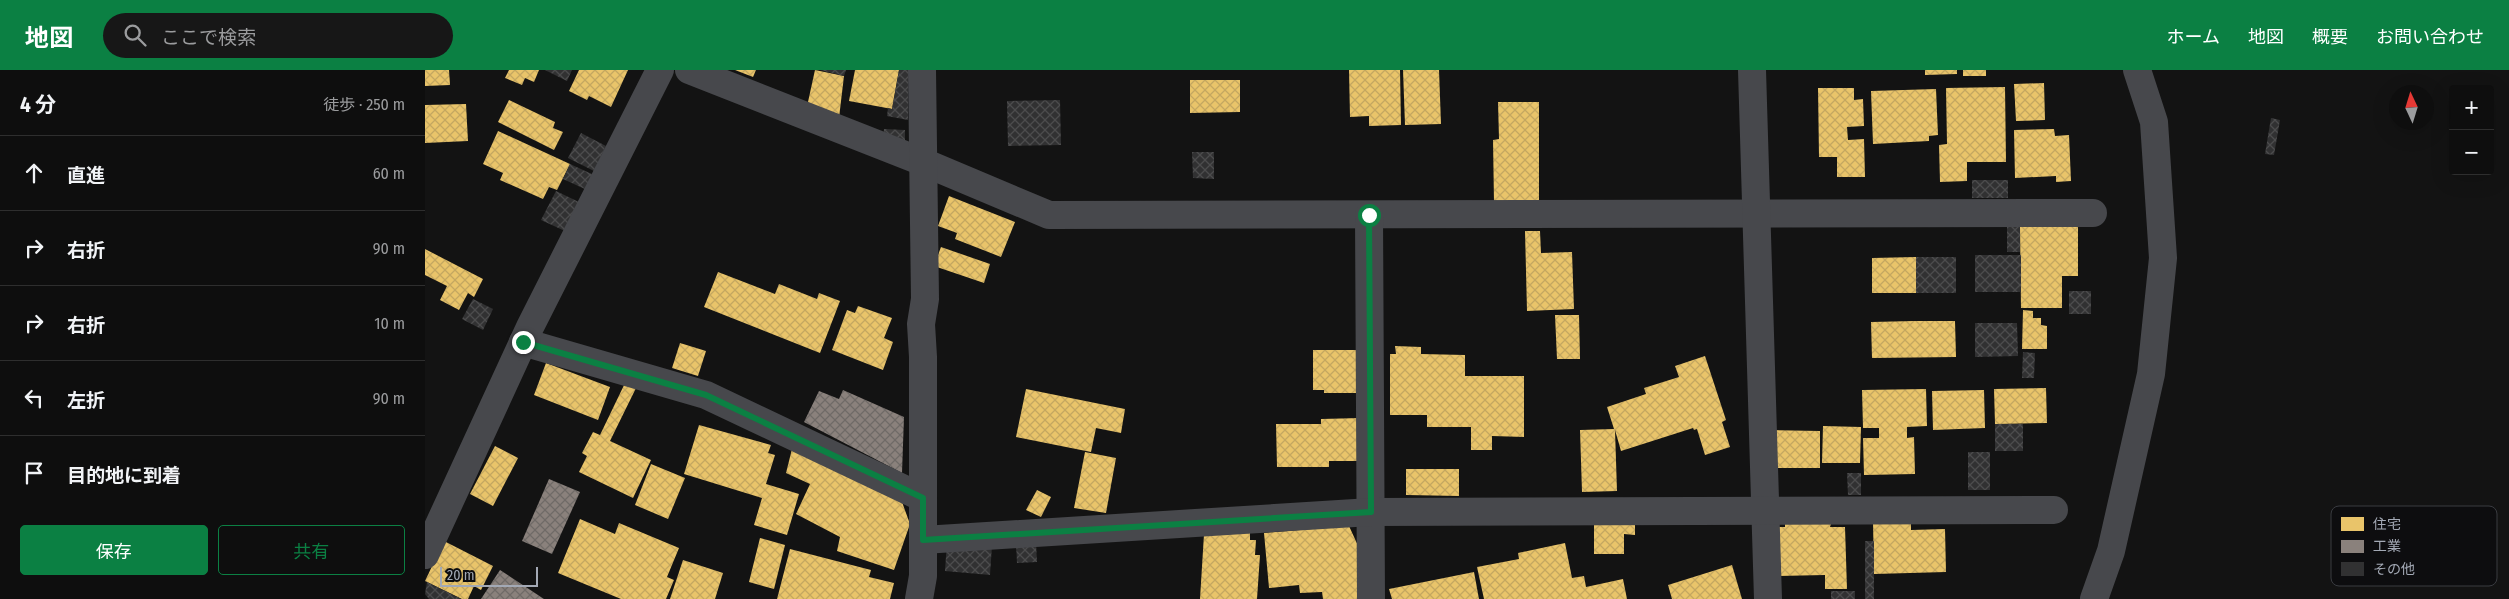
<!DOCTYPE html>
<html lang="ja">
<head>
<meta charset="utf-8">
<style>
  body { margin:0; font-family:"Fira Sans Condensed","Noto Sans JP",sans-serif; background:#171717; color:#f1f3f6 }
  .controls { position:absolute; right:15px; top:15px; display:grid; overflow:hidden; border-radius:5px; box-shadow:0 5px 20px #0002 }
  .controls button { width:45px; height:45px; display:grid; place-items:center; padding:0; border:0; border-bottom:1px solid #2e2e2e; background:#0e0e0e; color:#f1f3f6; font:25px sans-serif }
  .compass { position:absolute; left:1964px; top:15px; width:45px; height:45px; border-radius:50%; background:#0e0e0e; box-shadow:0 5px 20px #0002; rotate:356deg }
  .scale { position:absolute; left:15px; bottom:12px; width:98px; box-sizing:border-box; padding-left:5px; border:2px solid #a3a9b5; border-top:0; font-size:14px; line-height:18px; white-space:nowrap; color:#a3a9b5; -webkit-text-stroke:4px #0d0d0f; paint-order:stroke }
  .stop { position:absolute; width:15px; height:15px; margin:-11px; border:4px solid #0b8043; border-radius:50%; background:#fff }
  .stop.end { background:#0b8043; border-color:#fff; box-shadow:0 1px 5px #0008 }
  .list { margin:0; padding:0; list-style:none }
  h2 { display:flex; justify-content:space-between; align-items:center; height:65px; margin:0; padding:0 20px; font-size:21px }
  h2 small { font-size:16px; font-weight:400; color:#9b9c9e }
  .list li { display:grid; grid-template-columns:32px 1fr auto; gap:15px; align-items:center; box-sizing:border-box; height:75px; padding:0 20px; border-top:1px solid #2e2e2e }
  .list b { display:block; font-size:19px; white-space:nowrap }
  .list em { font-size:16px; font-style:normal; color:#9b9c9e }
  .actions { display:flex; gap:10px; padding:15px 20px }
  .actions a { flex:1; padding:11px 0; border:1px solid #0b8043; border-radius:5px; text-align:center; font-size:18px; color:#0b8043 }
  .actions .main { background:#0b8043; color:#fff }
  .icon { flex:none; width:28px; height:28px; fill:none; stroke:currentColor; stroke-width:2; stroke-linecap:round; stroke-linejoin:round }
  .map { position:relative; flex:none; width:2084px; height:529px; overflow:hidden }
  header { display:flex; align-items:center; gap:30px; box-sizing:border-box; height:70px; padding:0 25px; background:#0b8043; color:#fff }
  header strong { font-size:24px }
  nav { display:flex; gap:28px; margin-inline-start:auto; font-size:18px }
  .search { width:350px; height:45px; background:#171717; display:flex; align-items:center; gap:12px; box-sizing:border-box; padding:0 18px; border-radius:28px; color:#9b9c9e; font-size:19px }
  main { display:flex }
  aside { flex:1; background:#0e0e0e }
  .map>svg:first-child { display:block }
  .homes { fill:url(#homes-cross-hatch) }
  .industry { fill:url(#industry-cross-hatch) }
  .building { fill:url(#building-cross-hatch) }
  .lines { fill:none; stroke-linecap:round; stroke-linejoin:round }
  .minor { stroke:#47484c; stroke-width:28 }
  .route { stroke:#0b8043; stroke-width:6 }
  .key { fill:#0d0d0f; stroke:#3a3c41; stroke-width:1 }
  .key-label { font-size:14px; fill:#a3a9b5 }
</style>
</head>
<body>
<header>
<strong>地図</strong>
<div class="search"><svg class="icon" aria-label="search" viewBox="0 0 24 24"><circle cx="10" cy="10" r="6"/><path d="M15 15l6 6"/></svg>ここで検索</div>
<nav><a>ホーム</a><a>地図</a><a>概要</a><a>お問い合わせ</a></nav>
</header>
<main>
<aside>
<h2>4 分<small>徒歩 · 250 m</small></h2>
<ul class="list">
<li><svg class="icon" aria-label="ahead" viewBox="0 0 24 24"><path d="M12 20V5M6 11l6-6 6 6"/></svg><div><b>直進</b></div><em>60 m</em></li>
<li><svg class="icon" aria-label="right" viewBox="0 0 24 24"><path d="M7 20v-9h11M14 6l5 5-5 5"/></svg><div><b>右折</b></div><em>90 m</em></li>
<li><svg class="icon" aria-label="right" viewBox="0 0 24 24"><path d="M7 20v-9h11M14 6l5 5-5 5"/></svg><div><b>右折</b></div><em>10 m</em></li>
<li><svg class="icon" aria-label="left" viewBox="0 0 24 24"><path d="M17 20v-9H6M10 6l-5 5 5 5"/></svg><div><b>左折</b></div><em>90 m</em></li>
<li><svg class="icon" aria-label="arrive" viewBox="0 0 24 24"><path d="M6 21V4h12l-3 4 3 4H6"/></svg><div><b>目的地に到着</b></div></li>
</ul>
<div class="actions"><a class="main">保存</a><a>共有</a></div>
</aside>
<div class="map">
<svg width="2084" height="529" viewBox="0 0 2084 529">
  <defs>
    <pattern id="homes-cross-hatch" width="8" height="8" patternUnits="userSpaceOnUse" patternTransform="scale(1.25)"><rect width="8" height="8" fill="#e9c46a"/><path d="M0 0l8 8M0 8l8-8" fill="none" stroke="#c4a760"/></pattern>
    <pattern id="industry-cross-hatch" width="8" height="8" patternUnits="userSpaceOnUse" patternTransform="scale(1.25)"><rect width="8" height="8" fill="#8a817c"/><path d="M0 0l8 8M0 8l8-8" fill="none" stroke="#6f6a67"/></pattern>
    <pattern id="building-cross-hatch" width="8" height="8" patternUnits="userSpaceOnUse" patternTransform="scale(1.25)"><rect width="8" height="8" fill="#313132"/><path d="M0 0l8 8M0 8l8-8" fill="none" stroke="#4c4c4d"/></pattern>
  </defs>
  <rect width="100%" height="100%" fill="#131313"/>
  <!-- homes -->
  <g class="homes">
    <polygon points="0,0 24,0 25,15 0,16"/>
    <polygon points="84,0 114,0 109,12 100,8 97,15 80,8"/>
    <polygon points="154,0 203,0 186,37 164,26 162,30 144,21"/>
    <polygon points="310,0 331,0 328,7"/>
    <polygon points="390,0 419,6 414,48 381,41"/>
    <polygon points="430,0 474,0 467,39 424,31"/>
    <polygon points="924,0 975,0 976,55 944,56 944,46 925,47"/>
    <polygon points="978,0 1014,0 1016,54 980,55"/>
    <polygon points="1500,0 1532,0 1532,4 1500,5"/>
    <rect x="1538" y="0" width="23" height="6"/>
    <polygon points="765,10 815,10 815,42 765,43"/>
    <polygon points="1619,13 1620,50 1591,51 1589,14"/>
    <polygon points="1580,17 1581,92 1542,92 1542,111 1515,112 1514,75 1522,74 1521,18"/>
    <polygon points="1393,18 1429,18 1429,30 1438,29 1439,56 1422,57 1423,70 1439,69 1440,107 1412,107 1412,87 1394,87"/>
    <polygon points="1511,19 1513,65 1504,66 1504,71 1448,74 1446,21"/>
    <polygon points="84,30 130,52 128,58 138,62 129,80 73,52"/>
    <polygon points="1073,32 1114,32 1114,132 1069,133 1068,70 1074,69"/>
    <polygon points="41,34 43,71 0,73 0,35"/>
    <polygon points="1629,59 1630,66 1644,65 1646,111 1631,112 1631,106 1590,108 1589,60"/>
    <polygon points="73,61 145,94 132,120 124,117 118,129 75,110 78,103 58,94"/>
    <polygon points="524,126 590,152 576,187 530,169 532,163 513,156"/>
    <polygon points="1653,156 1653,206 1637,206 1637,238 1596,238 1595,157"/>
    <polygon points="1100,161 1115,161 1116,183 1147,182 1149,239 1102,241"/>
    <polygon points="516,177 565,194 559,213 509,196"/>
    <polygon points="0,179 58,209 49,227 43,223 34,240 15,230 22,216 0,205"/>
    <polygon points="1491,187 1491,223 1447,223 1447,188"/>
    <polygon points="293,202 350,224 354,214 392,229 394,223 415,231 395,283 279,237"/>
    <polygon points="433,236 467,248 459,268 468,272 458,300 407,280 422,240 430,243"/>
    <polygon points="1598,240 1608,241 1608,248 1616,248 1616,255 1622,256 1622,279 1597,279"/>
    <polygon points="1130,245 1154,245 1155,289 1132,289"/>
    <polygon points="1489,251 1530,251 1531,287 1447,288 1446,252"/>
    <polygon points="255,273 281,281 273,306 247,298"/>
    <polygon points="970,276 996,277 996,284 1040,285 1040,306 1099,306 1099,367 1067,366 1067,380 1046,380 1046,357 1002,357 1002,345 965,345 965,284 971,284"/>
    <polygon points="888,280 931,280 932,323 899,323 899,320 888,320"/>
    <polygon points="1280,286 1301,350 1297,352 1305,377 1280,385 1272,359 1269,360 1268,358 1196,381 1190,360 1192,421 1157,422 1155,360 1189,359 1182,337 1221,324 1219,318 1254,307 1250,296"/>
    <polygon points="121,293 185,317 173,350 109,325"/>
    <polygon points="201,311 212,316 185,371 226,390 208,428 154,402 162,386 157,383 168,362 175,365"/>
    <polygon points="1621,318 1622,353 1570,354 1569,319"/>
    <polygon points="601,319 700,339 696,363 671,358 666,382 591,367"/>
    <polygon points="1501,319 1502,356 1482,357 1482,368 1489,367 1490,404 1439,405 1438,368 1454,368 1454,358 1438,358 1437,320"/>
    <polygon points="1559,320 1560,358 1508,360 1507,321"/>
    <polygon points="935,348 936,391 904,391 904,397 852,397 851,354 896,354 896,349"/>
    <polygon points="274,355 346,375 343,383 350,385 341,414 374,424 362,465 329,455 337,428 259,404"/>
    <polygon points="1398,356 1436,357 1435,393 1397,393"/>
    <polygon points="1343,360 1395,361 1395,398 1343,398"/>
    <polygon points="70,376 93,388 68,436 45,424"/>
    <polygon points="367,379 477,432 485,454 469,500 412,481 415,467 371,444 385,414 361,403"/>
    <polygon points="660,382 691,388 681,443 649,438"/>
    <polygon points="226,394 260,408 243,449 210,435"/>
    <polygon points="981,399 1034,399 1034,426 981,425"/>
    <polygon points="612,420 626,427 616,447 601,440"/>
    <polygon points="1169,446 1210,446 1210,465 1199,464 1199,484 1169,484"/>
    <polygon points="1360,447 1406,454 1405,457 1420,457 1422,519 1400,519 1400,505 1348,506 1346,457 1360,457"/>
    <polygon points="155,449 190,464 194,453 254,478 242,507 249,510 241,529 196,529 133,503"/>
    <polygon points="1448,452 1486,452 1486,460 1520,459 1521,502 1449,504"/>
    <polygon points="924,456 935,480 938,529 898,529 897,522 875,523 874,515 844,518 839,463"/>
    <polygon points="825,459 825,470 831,470 830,485 835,485 832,529 775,529 779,464"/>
    <polygon points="335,468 360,475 349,519 324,512"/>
    <polygon points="19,471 68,496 56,520 49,516 43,529 37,529 0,511"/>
    <polygon points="1140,473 1147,508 1159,506 1161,517 1198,509 1202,529 1059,529 1052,497 1094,489 1093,483"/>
    <polygon points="365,479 446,500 444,507 469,513 465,529 352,529"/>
    <polygon points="258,490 298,503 290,529 245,529"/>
    <polygon points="1307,495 1317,529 1247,529 1243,515"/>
    <polygon points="1049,502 1054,529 967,529 964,519"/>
  </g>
  <!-- industry -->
  <g class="industry">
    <polygon points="418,320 479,347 477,403 379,352 394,321 414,329"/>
    <polygon points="124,409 155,422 127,484 97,471"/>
    <polygon points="75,500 119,529 56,529"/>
  </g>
  <!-- building -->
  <g class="building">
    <polygon points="120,0 147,0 142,11"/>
    <polygon points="395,0 421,0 419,6"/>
    <polygon points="474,0 483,0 483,50 462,46 463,38 467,39"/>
    <polygon points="635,30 636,75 583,76 582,31"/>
    <polygon points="1846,48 1855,50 1849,85 1840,84"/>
    <polygon points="459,59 480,60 480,72 458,70"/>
    <polygon points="156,63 181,76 169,101 143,88"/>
    <polygon points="767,82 789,82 789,109 768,108"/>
    <polygon points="145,94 169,105 162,120 138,109"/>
    <rect x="1547" y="110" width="36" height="18"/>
    <polygon points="131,121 156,133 142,162 116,150"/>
    <rect x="1582" y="154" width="13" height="28"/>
    <rect x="1550" y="185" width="46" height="37"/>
    <rect x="1491" y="187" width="40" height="36"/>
    <rect x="1644" y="221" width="22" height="23"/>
    <polygon points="48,229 68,239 58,260 37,249"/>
    <polygon points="1550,253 1592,253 1593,286 1550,287"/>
    <polygon points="1598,282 1610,283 1609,308 1597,308"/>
    <rect x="1570" y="354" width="28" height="27"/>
    <rect x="1543" y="382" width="22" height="38"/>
    <polygon points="1422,403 1436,403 1436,425 1423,425"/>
    <polygon points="522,471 567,475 565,505 520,501"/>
    <rect x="1440" y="471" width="9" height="58"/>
    <polygon points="591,473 611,473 612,492 592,493"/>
    <polygon points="2,512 36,529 4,529 0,524"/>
    <rect x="1406" y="521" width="24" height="8"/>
  </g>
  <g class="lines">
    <!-- minor -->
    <g class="minor">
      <polyline points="264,0 498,92 624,145 1668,143"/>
      <polyline points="1327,0 1343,529"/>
      <polyline points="944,145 946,529"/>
      <polyline points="98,272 281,325 498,428"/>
      <polyline points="498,470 946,442 1629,440"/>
      <polyline points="0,485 105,257 235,0"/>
      <polyline points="494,529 498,506 498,287 496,254 500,229 497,0"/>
      <polyline points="1669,529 1686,481 1726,304 1738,188 1729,52 1712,0"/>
    </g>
  </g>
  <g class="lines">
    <!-- route -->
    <polyline class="route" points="98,272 281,325 498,428 498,470 946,442 944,145"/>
  </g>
  <!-- legend -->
  <rect x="1906" y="436" width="166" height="80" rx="8" class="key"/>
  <rect x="1916" y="447" width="23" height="14" fill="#e9c46a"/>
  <rect x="1916" y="470" width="23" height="13" fill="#8a817c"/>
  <rect x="1916" y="492" width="23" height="14" fill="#313132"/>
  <g class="key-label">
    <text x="1948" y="459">住宅</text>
    <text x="1948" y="481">工業</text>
    <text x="1948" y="504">その他</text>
  </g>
</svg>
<div class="controls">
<button>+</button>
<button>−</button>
</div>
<svg class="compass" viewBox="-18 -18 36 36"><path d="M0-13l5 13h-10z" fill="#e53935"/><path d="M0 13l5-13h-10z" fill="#9b9c9e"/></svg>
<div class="scale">20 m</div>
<div class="stop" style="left:944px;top:145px"></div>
<div class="stop end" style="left:98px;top:272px"></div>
</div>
</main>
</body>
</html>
